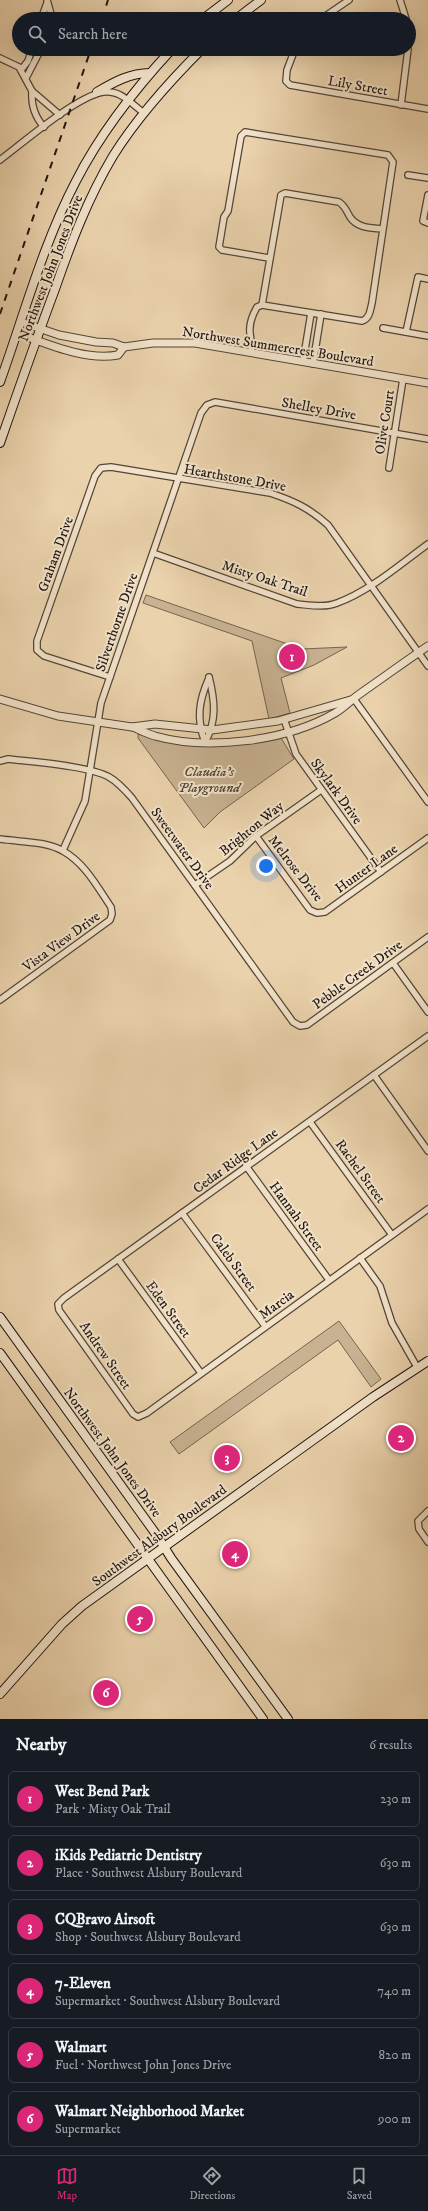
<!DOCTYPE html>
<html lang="en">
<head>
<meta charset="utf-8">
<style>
  body { margin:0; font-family:"IM FELL DW Pica",serif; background:#20242c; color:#f1f3f6 }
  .you { position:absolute; left:266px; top:866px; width:14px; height:14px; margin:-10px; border:3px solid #fff; border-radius:50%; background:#1a73e8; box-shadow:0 0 0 6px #1a73e833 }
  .badge { display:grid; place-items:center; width:26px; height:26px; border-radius:50%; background:#db2777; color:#fff; font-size:13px; font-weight:700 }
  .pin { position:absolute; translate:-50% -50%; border:2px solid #fff; box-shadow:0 1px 4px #0006 }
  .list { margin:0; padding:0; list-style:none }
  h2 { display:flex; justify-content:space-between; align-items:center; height:52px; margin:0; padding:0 16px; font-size:17px }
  h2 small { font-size:13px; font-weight:400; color:#9ea1a6 }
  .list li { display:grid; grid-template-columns:26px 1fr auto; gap:12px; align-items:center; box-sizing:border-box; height:56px; margin:0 8px 8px; padding:0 8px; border:1px solid #363941; border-radius:6px }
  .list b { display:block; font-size:15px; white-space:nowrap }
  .list p { margin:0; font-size:13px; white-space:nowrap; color:#9ea1a6 }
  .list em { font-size:13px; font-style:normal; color:#9ea1a6 }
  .icon { flex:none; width:22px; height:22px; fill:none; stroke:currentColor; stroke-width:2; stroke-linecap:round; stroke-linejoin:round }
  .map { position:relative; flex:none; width:428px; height:1719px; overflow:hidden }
  .search { position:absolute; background:#171b24; box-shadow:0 4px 16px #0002; left:12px; right:12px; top:12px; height:44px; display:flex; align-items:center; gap:10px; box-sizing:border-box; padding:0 14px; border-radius:22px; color:#9ea1a6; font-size:15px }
  .sheet { height:436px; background:#171b24 }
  nav { display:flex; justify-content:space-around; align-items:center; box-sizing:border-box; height:56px; border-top:1px solid #363941; background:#171b24; font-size:11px; color:#9ea1a6 }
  nav a { display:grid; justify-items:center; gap:2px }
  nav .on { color:#db2777 }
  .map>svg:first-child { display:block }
  .green { fill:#c8b292; stroke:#746452 }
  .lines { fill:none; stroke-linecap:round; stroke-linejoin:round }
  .minor-casing { stroke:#534538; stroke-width:8 }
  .tertiary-casing { stroke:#534538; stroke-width:9 }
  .secondary-casing { stroke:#211611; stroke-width:10 }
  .minor { stroke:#f1e2c9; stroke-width:5.5 }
  .tertiary { stroke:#f1e2c9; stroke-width:7 }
  .secondary { stroke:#f1e2c9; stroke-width:8 }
  .rail { stroke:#211611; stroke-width:2; stroke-dasharray:7 7; stroke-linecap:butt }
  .labels { text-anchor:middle; stroke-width:4; stroke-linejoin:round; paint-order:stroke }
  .street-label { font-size:14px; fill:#211611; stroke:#f1e2c9 }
  .park-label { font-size:14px; font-style:italic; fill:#534538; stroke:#f1e2c9 }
</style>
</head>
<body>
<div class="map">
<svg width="428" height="1719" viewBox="0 0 428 1719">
  <rect width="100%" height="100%" fill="#ead2ac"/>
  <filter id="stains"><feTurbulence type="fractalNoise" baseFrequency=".005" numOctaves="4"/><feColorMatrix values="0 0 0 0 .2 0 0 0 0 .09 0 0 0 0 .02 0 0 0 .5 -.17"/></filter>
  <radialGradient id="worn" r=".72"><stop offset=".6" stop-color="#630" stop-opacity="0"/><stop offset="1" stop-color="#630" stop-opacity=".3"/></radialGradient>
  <!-- green -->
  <g class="green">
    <polygon points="146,595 302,649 347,647 314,665 281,678 290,713 269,719 252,641 143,603"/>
    <polygon points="138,734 165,742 281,738 294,759 220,812 204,828 138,738"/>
    <polygon points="339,1321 381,1379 371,1387 338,1340 179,1454 170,1442"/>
  </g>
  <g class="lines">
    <!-- minor casing -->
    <g class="minor-casing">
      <g id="minor">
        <polyline points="47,0 51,14 50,19"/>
        <polyline points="400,0 406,19"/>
        <polyline points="41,19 47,3"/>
        <polyline points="321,19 349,0"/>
        <polyline points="295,49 287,70 286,81 290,85 428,109"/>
        <polyline points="0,58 19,67 32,91"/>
        <polyline points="21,70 28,61 32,49"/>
        <polyline points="26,78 41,49"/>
        <polyline points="401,105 408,49"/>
        <path d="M44 127C34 116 31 105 32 91L60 115"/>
        <path d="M0 160C22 144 85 88 110 92 123 93 134 106 144 113"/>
        <polyline points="408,175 428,178"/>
        <polyline points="428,195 423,221 428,223"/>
        <path d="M269 258 222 250 219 247 224 217 228 211 241 136 245 132 388 155 393 162 372 303C370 311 370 318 362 321L262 305 281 195 285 193 339 202C345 206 346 210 350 217 357 228 371 228 383 229"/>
        <polyline points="383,328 428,336"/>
        <polyline points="406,332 418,277 428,279"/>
        <path d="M251 353C252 343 251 342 250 333 249 325 253 314 257 307L262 305"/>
        <polyline points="303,362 311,313"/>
        <polyline points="313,364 321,314"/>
        <polyline points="389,468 403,379"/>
        <path d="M153 553 297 604C309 605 325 608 337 603 370 591 399 565 428 544"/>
        <path d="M110 677 44 656 37 650V641L95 476 101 468 111 467 270 493C294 501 309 508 328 525L428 666"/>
        <polyline points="354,699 428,802"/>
        <polyline points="284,719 296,754 381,872"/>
        <path d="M205 742C217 721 215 701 209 677"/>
        <path d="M205 742C196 719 199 700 209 678"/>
        <path d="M0 761 8 759C32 762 90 766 109 777 118 782 125 790 132 798L293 1022 300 1026 307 1025 428 937"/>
        <polyline points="256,836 310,910 317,913 325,912 428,838"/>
        <path d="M0 839C20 842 46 841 63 851 85 863 98 888 111 907L112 914 110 920 0 1000"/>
        <polyline points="63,850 85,801 101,703 201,413 207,405 215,402 428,439"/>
        <polyline points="195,885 230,861 256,836 321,790"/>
        <polyline points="393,963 428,1012"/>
        <polyline points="428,1036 64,1298 58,1304 59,1310 133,1414 138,1417 147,1413 428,1209"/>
        <polyline points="374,1075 428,1151"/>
        <polyline points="310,1122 392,1235"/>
        <polyline points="246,1166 329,1280"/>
        <polyline points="182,1213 265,1326"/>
        <polyline points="360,1258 380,1286 392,1323 417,1367"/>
        <polyline points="118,1259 201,1373"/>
        <polyline points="428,1511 418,1521 419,1529 428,1542"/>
      </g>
    </g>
    <!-- tertiary casing -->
    <g class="tertiary-casing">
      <g id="tertiary">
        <polyline points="21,322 59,335 96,342 113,343 124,347 153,343 195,343 428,383"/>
        <path d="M17 333C48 344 85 361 118 355L124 347"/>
        <polyline points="0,699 58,716 132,727 155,724 212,730 278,721 354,699"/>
        <path d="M133 727C140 730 147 734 155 736 208 751 287 741 335 713 344 708 352 699 361 693 384 677 406 661 428 646"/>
      </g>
    </g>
    <!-- secondary casing -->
    <g class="secondary-casing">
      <g id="secondary">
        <polyline points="203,19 228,0"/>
        <polyline points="236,19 261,0"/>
        <path d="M97 92C114 82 130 73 150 73"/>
        <path d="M0 382C24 315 43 244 76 181 101 132 135 89 172 49"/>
        <path d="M0 443C18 391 36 340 55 289 71 243 88 198 113 156 138 116 169 82 202 49"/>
        <polyline points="0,1317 158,1537 171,1558 288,1719"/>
        <polyline points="0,1353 263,1719"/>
        <polyline points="0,1694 62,1624 82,1606 373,1397 428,1361"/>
      </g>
    </g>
    <!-- minor -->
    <use href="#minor" class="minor"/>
    <!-- tertiary -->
    <use href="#tertiary" class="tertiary"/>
    <!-- secondary -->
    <use href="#secondary" class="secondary"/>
    <!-- rail -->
    <g class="rail">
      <polyline points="102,19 108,0"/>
      <polyline points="0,314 91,49"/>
    </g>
  </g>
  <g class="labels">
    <!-- street labels -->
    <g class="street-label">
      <text transform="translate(358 85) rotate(10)" y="5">Lily Street</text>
      <text transform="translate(50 268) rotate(-69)" y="5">Northwest John Jones Drive</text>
      <text transform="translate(278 346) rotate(9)" y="5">Northwest Summercrest Boulevard</text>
      <text transform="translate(319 408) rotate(10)" y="5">Shelley Drive</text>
      <text transform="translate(384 422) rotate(-81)" y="5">Olive Court</text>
      <text transform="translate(235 477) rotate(10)" y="5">Hearthstone Drive</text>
      <text transform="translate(55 554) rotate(-70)" y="5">Graham Drive</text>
      <text transform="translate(265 578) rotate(18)" y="5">Misty Oak Trail</text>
      <text transform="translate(116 622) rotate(-71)" y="5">Silverthorne Drive</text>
      <text transform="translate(337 791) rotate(54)" y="5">Skylark Drive</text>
      <text transform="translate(251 828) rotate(-39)" y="5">Brighton Way</text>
      <text transform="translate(183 848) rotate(54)" y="5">Sweetwater Drive</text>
      <text transform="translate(296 868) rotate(52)" y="5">Melrose Drive</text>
      <text transform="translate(366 868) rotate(-36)" y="5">Hunter Lane</text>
      <text transform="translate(61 941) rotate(-36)" y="5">Vista View Drive</text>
      <text transform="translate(357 974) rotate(-36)" y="5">Pebble Creek Drive</text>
      <text transform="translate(235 1160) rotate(-36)" y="5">Cedar Ridge Lane</text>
      <text transform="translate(361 1171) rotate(54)" y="5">Rachel Street</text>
      <text transform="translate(297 1216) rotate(54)" y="5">Hannah Street</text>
      <text transform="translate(234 1262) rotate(54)" y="5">Caleb Street</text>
      <text transform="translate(276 1304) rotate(-36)" y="5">Marcia</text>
      <text transform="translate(169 1309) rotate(54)" y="5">Eden Street</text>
      <text transform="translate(106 1355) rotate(55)" y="5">Andrew Street</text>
      <text transform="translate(113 1452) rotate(54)" y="5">Northwest John Jones Drive</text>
      <text transform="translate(159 1535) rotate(-36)" y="5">Southwest Alsbury Boulevard</text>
    </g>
    <!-- park labels -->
    <g class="park-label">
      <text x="209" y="776">Claudia's<tspan x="209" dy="16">Playground</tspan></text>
    </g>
  </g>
  <rect width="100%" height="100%" filter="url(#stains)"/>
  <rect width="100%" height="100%" fill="url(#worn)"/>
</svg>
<div class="you"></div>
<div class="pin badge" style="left:292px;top:657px">1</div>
<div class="pin badge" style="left:401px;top:1438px">2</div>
<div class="pin badge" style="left:227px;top:1458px">3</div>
<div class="pin badge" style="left:235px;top:1554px">4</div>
<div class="pin badge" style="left:140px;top:1619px">5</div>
<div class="pin badge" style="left:106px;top:1693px">6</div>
<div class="search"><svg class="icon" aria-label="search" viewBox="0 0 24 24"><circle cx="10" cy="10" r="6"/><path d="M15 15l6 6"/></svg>Search here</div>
</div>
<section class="sheet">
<h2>Nearby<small>6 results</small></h2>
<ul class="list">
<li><span class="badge">1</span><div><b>West Bend Park</b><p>Park · Misty Oak Trail</p></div><em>230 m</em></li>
<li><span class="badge">2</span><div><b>iKids Pediatric Dentistry</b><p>Place · Southwest Alsbury Boulevard</p></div><em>630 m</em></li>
<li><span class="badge">3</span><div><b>CQBravo Airsoft</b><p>Shop · Southwest Alsbury Boulevard</p></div><em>630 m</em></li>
<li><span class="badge">4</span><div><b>7-Eleven</b><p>Supermarket · Southwest Alsbury Boulevard</p></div><em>740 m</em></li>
<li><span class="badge">5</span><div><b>Walmart</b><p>Fuel · Northwest John Jones Drive</p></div><em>820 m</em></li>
<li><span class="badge">6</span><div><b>Walmart Neighborhood Market</b><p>Supermarket</p></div><em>900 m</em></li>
</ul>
</section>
<nav>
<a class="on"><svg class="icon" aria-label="map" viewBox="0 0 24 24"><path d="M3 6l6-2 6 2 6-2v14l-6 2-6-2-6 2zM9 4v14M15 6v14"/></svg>Map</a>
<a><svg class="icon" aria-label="directions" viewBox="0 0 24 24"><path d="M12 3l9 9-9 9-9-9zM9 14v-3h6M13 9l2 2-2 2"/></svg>Directions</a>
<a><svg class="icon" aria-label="saved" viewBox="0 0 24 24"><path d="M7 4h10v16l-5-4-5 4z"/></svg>Saved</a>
</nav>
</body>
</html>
